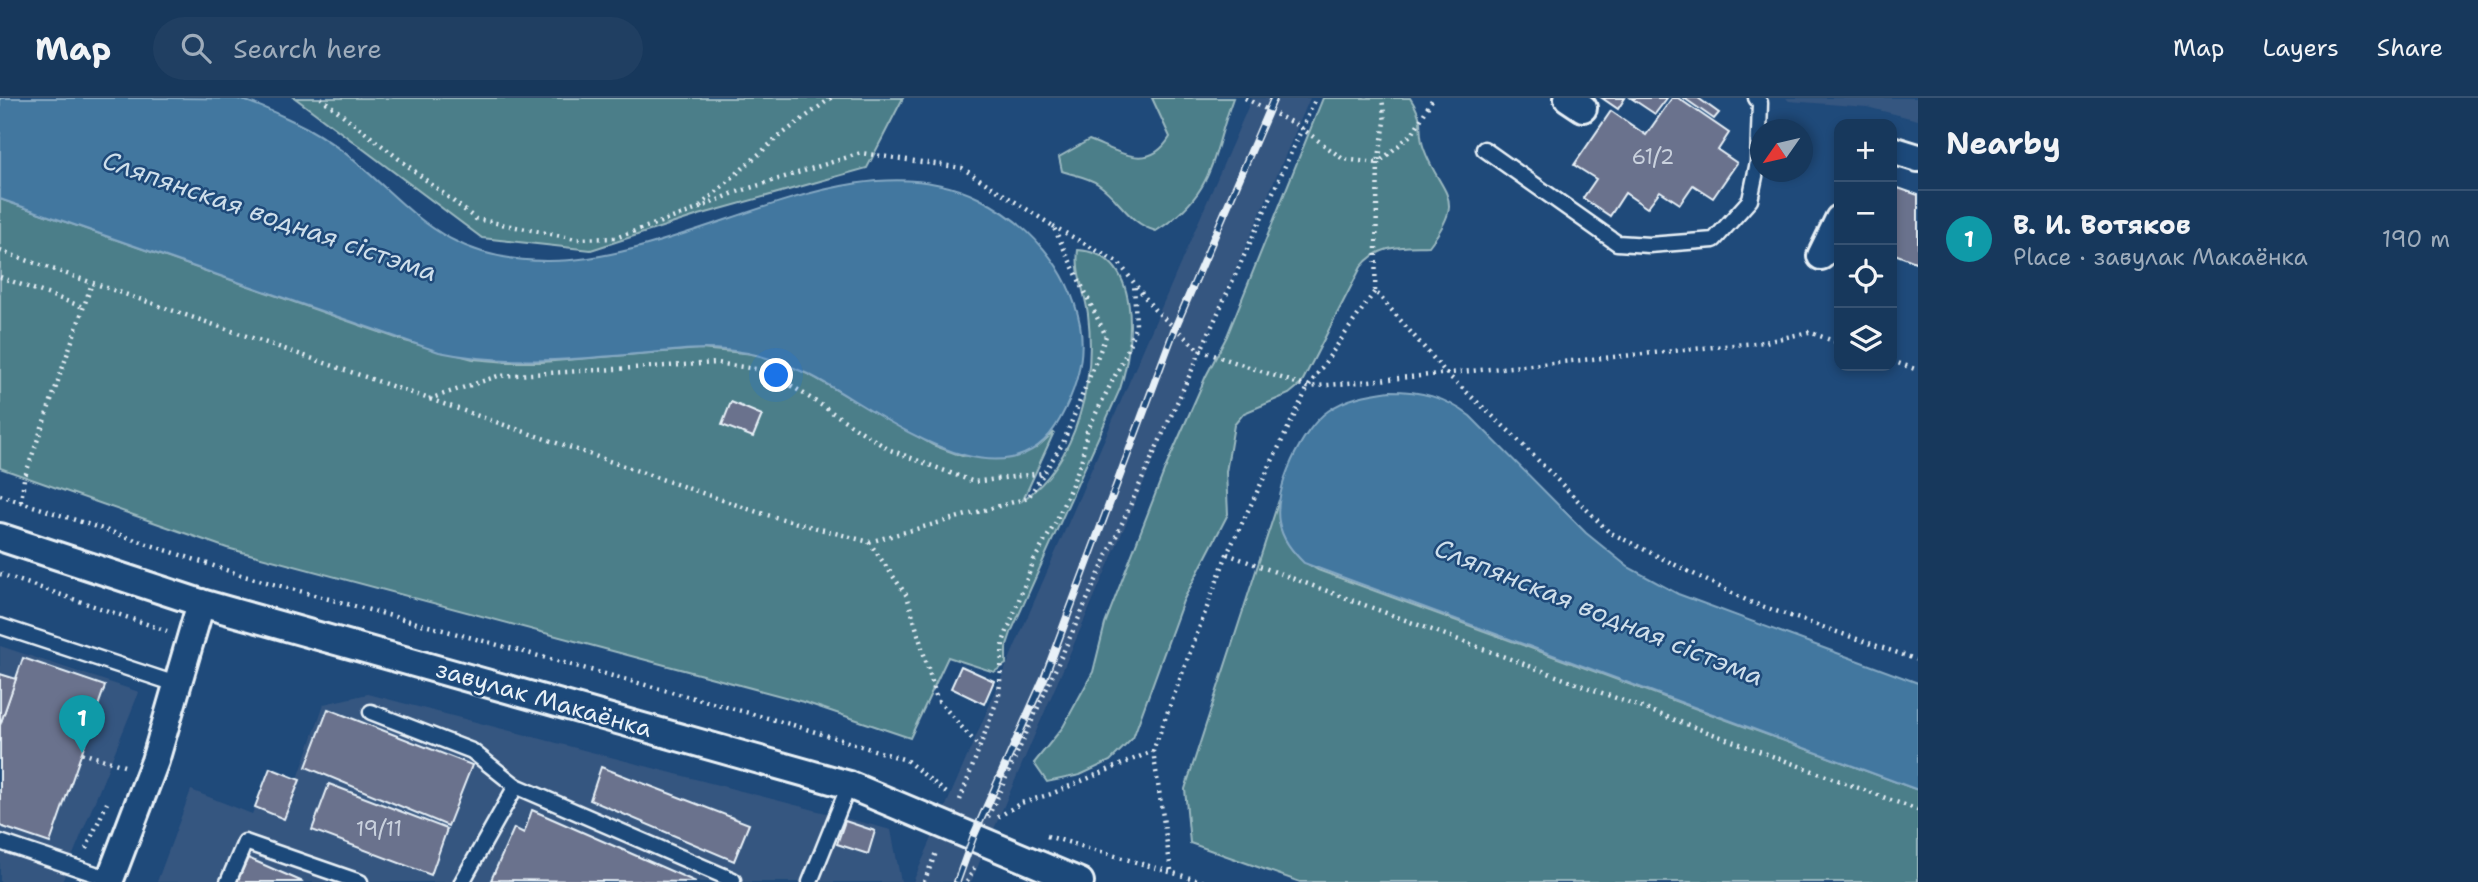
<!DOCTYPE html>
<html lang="en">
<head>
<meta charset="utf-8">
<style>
  body { margin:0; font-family:"Shantell Sans",sans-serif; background:#203f62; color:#f1f3f6 }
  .controls { position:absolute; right:21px; top:21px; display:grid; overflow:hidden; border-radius:14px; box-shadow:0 4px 10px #0003 }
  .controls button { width:63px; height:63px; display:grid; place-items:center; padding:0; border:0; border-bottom:2px solid #365272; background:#17385c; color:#f1f3f6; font:35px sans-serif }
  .compass { position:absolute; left:1750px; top:21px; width:63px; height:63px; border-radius:50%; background:#17385c; box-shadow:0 4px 10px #0003; rotate:236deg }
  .you { position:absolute; left:777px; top:278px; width:24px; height:24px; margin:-18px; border:5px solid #fff; border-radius:50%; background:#1a73e8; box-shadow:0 0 0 10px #1a73e833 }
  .badge { display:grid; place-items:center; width:46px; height:46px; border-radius:50%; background:#ffd166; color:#fff; font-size:23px; font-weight:700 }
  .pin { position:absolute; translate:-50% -58px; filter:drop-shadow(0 2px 4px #0008) }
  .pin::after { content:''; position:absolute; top:37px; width:24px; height:21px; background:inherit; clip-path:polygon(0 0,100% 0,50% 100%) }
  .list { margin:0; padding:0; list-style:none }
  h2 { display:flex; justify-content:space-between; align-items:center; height:91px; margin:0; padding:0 28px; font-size:30px }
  h2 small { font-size:23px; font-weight:400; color:#9eacbb }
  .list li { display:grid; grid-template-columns:46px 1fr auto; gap:21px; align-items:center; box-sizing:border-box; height:98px; padding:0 28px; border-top:2px solid #365272 }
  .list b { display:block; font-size:26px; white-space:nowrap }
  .list p { margin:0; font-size:23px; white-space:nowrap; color:#9eacbb }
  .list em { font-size:23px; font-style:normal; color:#9eacbb }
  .icon { flex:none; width:38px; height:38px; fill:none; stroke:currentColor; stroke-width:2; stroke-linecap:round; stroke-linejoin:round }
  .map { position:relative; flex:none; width:1918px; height:784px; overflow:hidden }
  header { display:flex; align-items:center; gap:42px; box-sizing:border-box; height:98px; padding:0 35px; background:#17385c; border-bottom:2px solid #365272 }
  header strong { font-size:33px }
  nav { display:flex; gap:38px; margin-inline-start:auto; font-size:24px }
  .search { width:490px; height:63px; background:#203f62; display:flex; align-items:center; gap:18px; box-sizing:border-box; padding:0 24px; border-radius:38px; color:#9eacbb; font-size:26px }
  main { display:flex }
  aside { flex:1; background:#17385c }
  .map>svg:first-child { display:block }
  .built { fill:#365680 }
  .green { fill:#4c7e89; stroke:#9ab8c0; stroke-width:2 }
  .water { fill:#42779f; stroke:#84a8c3; stroke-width:2 }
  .building { fill:#6b728d; stroke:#e8f1f8; stroke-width:2 }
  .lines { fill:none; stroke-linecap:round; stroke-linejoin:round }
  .service-casing { stroke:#e8f1f8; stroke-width:19 }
  .minor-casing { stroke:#e8f1f8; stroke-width:32 }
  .path { stroke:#e8f1f8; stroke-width:4.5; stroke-dasharray:2 5; stroke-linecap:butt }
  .service { stroke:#1f4a7a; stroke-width:14 }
  .minor { stroke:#1f4a7a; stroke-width:26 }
  .rail-casing { stroke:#e8f1f8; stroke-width:8 }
  .rail { stroke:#1f4a7a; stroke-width:5; stroke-dasharray:16; stroke-linecap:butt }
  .labels { text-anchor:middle; stroke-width:5; stroke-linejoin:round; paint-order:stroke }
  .number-label { font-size:21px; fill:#c9d1dd }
  .street-label { font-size:24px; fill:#e8f1f8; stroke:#1f4a7a }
  .water-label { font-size:26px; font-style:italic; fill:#cfdfeb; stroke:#1f4a7a }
</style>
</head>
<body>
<header>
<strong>Map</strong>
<div class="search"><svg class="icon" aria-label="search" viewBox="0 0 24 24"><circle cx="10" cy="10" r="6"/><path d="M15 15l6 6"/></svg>Search here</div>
<nav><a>Map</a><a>Layers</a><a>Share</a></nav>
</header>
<main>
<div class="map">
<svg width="1918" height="784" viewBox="0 0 1918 784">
  <rect width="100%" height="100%" fill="#1f4a7a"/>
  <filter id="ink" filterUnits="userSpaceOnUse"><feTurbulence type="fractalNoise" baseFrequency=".0143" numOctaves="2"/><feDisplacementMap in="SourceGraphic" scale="14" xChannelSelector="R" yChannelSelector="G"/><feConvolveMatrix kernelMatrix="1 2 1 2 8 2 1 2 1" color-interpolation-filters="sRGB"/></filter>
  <g filter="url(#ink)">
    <!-- built -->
    <g class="built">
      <polygon points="1252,0 1310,0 971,784 913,784"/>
      <polygon points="1786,0 1918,0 1918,22 1867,9 1789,3"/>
      <polygon points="0,548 139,594 62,784 0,784"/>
      <polygon points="368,596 891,732 901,784 157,784 191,692 252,716 255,709 284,721 324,606"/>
    </g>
    <!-- green -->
    <g class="green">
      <polygon points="295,0 903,0 867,70 699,117 591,152 482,140"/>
      <path d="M1152 0H1233C1211 60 1216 95 1156 133 1128 125 1120 101 1098 86 1088 79 1073 77 1062 73L1059 59 1089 42C1120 54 1149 74 1170 39Z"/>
      <path d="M1323 0H1410C1427 26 1416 29 1424 51 1441 98 1468 98 1429 148 1402 149 1379 146 1361 169L1301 286 1289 296 1244 315 1234 327 1226 374 1228 416 1183 503 1133 640 1110 663 1080 677 1047 684 1034 665 1063 629 1093 574 1105 526 1165 371 1206 278 1227 238Z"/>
      <path d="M0 101 405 243 473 261 508 264H542L700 251 755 256 781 264 810 277 933 347 962 358 1036 350 1054 334 1023 402C1078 363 1096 281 1088 216 1085 193 1075 175 1078 152 1143 156 1134 246 1120 291L1012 532 1006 550V566L994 574 948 559 910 640 807 605 227 450 0 370Z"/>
      <path d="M1279 402C1277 435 1289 457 1318 472L1918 692V784H1300L1190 745 1185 691Z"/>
    </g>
    <!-- water -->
    <g class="water">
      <path d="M0 0C56 0 112 0 169 0 190 0 217 0 238 1 256 5 276 15 293 23 396 71 412 162 546 163 686 165 850 36 978 100 1029 125 1069 170 1080 226 1086 260 1076 292 1060 321 1006 421 874 309 810 277 783 264 755 254 725 252 695 249 665 254 636 256 569 262 505 268 439 254L0 101Z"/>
      <path d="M1390 293C1421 293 1445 299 1470 318L1586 435 1628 469 1678 496 1918 585V692L1304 465C1292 453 1282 441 1279 424 1273 392 1302 331 1328 313 1346 300 1368 296 1390 293Z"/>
    </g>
    <!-- building -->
    <g class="building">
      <polygon points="1602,0 1625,0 1618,11"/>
      <polygon points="1631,0 1667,0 1655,16"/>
      <polygon points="1672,0 1678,0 1729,35 1718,52 1737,65 1713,100 1693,87 1680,106 1660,93 1647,110 1625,95 1610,118 1583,100 1596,81 1574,67 1611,13 1646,37"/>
      <polygon points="1684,0 1698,0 1719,15 1714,21"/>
      <polygon points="1898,90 1918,97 1918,165 1892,155 1892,95 1895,97"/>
      <polygon points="731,304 762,317 753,339 722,327"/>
      <polygon points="23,560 105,588 50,745 0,728 0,627"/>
      <polygon points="961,568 994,583 984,606 951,590"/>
      <polygon points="0,576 16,581 0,627"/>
      <polygon points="328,611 472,667 448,728 306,669"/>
      <polygon points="601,669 749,726 734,763 590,702"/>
      <polygon points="270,670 300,682 284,721 255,709"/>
      <polygon points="329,686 447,731 431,777 312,732"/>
      <polygon points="532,712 696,784 491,782 514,730 524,735"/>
      <polygon points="845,723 875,733 868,756 837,746"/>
      <polygon points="248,760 303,784 237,784"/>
    </g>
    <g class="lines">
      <!-- service casing -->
      <g class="service-casing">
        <g id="service">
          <polyline points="1484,51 1617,145 1649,147 1714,142 1750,102 1758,64 1760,5 1756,0"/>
          <polyline points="0,528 179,587"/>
          <polyline points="371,614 472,653 516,688"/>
          <polyline points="0,744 110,781"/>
          <polyline points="228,784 245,744 360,784"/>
          <polyline points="462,784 516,688 733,782"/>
          <polyline points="810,784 849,687"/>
        </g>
      </g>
      <!-- minor casing -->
      <g class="minor-casing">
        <g id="minor">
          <polyline points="1568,0 1583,10"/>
          <polyline points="1892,52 1918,60"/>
          <polyline points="1821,158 1839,121"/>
          <polyline points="0,439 201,505 849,687 1080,784"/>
          <polyline points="109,784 155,663 201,505"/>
        </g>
      </g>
      <!-- path -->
      <g class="path">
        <polyline points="1245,0 1300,29 1343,61 1378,65 1385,24 1382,0"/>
        <polyline points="700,108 777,40 831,0"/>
        <polyline points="1053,128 1119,165 1154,211 1199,252 1308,289 1765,244 1809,234 1839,245"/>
        <polyline points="0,153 760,415 869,444 1028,400 1063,345 1106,238 1053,128 962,70 861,55 734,95 695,112 615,140 576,141 476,121 321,0"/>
        <polyline points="0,179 83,209"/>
        <polyline points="1375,193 1378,65 1413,35 1433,0"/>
        <polyline points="1892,263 1918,272"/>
        <polyline points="429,301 498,278 717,265 769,273 888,351 974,384 1043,375"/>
        <polyline points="0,397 244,478 793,627 906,662 949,697"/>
        <polyline points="21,404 24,381 92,185"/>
        <polyline points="869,444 907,498 937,601 980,650"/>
        <polyline points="1227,456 1918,712"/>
        <polyline points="0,476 167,533"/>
        <polyline points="82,655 124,668"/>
        <polyline points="960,702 999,597 1003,544 1034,462 1056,424 1081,365 1087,333 1126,256 1136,227 1134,185"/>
        <polyline points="988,719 1316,0"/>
        <polyline points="998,719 1021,705 1051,696 1153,653"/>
        <polyline points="1047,738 1204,784"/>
        <polyline points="86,751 107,705"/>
        <polyline points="1171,772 1153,653 1227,456 1308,289 1375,193 1448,277 1511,335 1609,434 1750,504 1918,562"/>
        <polyline points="924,784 937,752"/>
        <polyline points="967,784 975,768"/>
      </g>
      <!-- service -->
      <use href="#service" class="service"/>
      <!-- minor -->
      <use href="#minor" class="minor"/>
      <!-- rail casing -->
      <g class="rail-casing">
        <polyline id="rail" points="957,784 974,737 1045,578 1175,230 1274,0"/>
      </g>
      <!-- rail -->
      <use href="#rail" class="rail"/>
    </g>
  </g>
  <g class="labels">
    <!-- number labels -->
    <g class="number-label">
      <text x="1653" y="66">61/2</text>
      <text x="379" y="738">19/11</text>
    </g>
    <!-- street labels -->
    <g class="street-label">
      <text transform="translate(544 601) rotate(16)" y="8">завулак Макаёнка</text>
    </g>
    <!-- water labels -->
    <g class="water-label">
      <text transform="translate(270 118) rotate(19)" y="9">Сляпянская водная сістэма</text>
      <text transform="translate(1599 514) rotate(22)" y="9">Сляпянская водная сістэма</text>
    </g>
  </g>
</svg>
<div class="controls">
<button>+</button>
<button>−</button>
<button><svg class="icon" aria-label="locate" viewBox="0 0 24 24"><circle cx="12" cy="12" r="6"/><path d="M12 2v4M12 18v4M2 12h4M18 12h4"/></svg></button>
<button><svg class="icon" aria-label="layers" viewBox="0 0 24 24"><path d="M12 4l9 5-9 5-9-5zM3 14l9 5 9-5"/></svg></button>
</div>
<svg class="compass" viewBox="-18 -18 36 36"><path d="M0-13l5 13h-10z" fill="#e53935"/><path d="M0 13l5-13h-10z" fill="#9eacbb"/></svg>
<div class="you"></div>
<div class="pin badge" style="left:82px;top:655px;background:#0f9aa8">1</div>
</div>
<aside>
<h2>Nearby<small></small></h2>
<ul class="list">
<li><span class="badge" style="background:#0f9aa8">1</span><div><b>В. И. Вотяков</b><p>Place · завулак Макаёнка</p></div><em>190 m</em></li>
</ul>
</aside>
</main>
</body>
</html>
